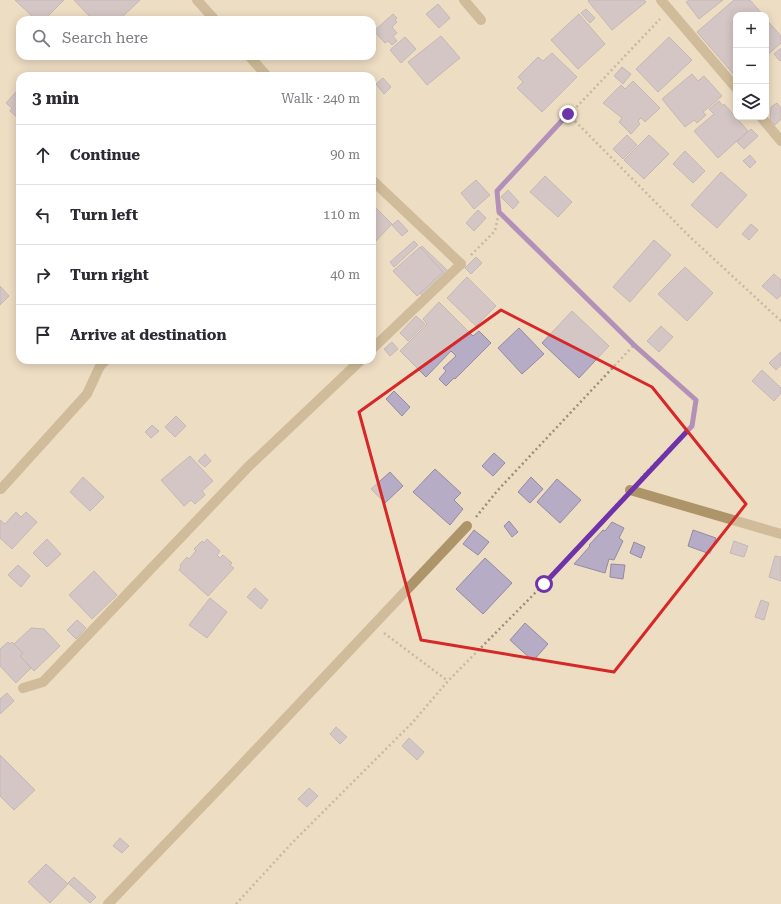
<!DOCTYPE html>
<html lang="en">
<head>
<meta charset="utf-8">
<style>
  body { margin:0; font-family:"Roboto Serif",serif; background:#f7f7f7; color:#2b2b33 }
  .controls { position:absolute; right:12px; top:12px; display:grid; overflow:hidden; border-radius:8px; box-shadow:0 2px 10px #0003 }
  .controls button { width:36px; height:36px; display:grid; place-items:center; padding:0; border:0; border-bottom:1px solid #e1e1e2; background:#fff; color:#2b2b33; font:20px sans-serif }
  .stop { position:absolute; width:12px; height:12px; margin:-9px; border:3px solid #6e33a9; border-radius:50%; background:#fff }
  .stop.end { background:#6e33a9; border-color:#fff; box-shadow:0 1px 4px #0008 }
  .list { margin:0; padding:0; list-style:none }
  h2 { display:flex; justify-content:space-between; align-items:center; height:52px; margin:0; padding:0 16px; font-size:17px }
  h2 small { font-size:13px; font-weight:400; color:#7c7c81 }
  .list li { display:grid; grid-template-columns:26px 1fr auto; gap:12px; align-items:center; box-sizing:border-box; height:60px; padding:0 16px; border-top:1px solid #e1e1e2 }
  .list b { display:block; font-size:15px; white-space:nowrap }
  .list em { font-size:13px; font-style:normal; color:#7c7c81 }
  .icon { flex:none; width:22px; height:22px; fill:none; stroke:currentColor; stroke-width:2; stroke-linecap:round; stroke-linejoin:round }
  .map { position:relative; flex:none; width:781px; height:904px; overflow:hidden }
  .search { position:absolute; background:#fff; box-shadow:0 2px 10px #0003; left:16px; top:16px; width:360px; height:44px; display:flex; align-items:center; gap:10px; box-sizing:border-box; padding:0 14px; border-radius:12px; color:#7c7c81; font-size:15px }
  .panel { position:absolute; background:#fff; box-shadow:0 2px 10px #0003; left:16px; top:72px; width:360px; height:292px; border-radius:12px }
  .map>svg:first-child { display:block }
  .building { fill:#b6acc6; stroke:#948aa4 }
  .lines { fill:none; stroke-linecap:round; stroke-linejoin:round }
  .path { stroke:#9a8f7b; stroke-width:2.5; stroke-dasharray:2 3; stroke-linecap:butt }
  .service { stroke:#ae9569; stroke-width:10 }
  .minor { stroke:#ae9569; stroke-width:10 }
  .route { stroke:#6e33a9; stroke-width:5 }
  .marked { fill:none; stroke:#d62828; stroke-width:3; stroke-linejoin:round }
</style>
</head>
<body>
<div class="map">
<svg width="781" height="904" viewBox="0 0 781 904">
  <rect width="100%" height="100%" fill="#edddc3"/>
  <!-- building -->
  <g class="building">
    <polygon points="15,0 64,0 44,20 36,20"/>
    <polygon points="74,0 140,0 119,20 93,20"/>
    <polygon points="589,0 644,0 646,2 612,30 588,1"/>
    <polygon points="689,0 723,0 699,19 686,2"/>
    <polygon points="734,0 750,0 763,15 736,15 736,77 697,32"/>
    <polygon points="438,4 450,18 439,28 426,14"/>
    <polygon points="586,9 595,18 590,23 581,13"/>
    <polygon points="393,14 397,18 395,20 397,22 392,27 397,33 393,36 397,41 392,45 388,41 385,43 374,31"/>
    <polygon points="579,14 605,44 578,69 551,40"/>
    <polygon points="766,19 781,36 781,43 766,56"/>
    <polygon points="441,36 460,58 427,85 408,62"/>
    <polygon points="405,37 416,49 401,63 390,50"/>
    <polygon points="669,37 692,60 658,92 636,69"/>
    <polygon points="781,48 781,60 780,61 774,54"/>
    <polygon points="552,53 577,77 542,112 517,88 523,82 518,77 538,57 543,61"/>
    <polygon points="622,67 631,74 623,84 614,76"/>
    <polygon points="692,74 698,81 704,76 722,96 703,112 706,115 697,123 694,120 685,127 662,99"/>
    <polygon points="383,78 391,87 384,94 376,84"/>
    <polygon points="633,81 660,108 645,122 641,118 638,121 640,124 631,134 619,122 622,118 603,103 621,85 625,89"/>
    <polygon points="17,91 20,94 19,119 10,111 12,108 6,103"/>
    <polygon points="719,101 723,106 724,104 748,131 718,158 694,131 714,114 709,109"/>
    <polygon points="777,103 781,108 781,119 775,125 770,120 771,107"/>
    <polygon points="751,129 758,136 744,149 737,142"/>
    <polygon points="627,135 637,145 623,159 613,149"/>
    <polygon points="649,135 669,154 644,179 624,160"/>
    <polygon points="685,151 705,171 693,183 673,164"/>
    <polygon points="750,155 756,162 750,168 743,161"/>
    <polygon points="721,172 747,195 717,228 691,205"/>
    <polygon points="545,176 572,202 558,217 530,192"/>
    <polygon points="476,180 490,195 474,209 461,193"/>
    <polygon points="508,190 519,202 513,209 501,197"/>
    <polygon points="372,204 392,224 372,245"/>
    <polygon points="478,210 486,218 474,231 466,223"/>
    <polygon points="398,220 408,231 402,236 392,225"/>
    <polygon points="751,224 758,230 749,240 742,234"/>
    <polygon points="654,240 671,255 630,302 613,287"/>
    <polygon points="414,241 418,245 394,267 390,262"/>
    <polygon points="422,246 449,272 424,297 397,272"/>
    <polygon points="420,247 443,272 417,296 393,271"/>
    <polygon points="476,257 482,263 471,274 465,268"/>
    <polygon points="685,267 713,293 687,321 658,294"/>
    <polygon points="774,274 781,280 781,295 777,299 762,286"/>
    <polygon points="467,277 496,306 476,326 447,298"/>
    <polygon points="0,286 9,296 0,305"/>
    <polygon points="439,302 473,336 479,331 491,343 455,379 454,378 446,386 439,379 446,371 443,368 456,356 451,351 426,377 400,351 427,324 423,319"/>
    <polygon points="572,311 609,346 579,378 542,343"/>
    <polygon points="416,316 425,324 408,341 400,333"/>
    <polygon points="661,326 673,337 659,352 647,341"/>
    <polygon points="519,328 544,354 522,374 498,348"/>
    <polygon points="392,342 398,349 390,356 384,349"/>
    <polygon points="781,352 781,365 776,370 769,363"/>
    <polygon points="762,370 781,388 781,393 774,401 752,381"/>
    <polygon points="394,391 410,407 402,416 386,399"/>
    <polygon points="176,416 186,426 175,437 165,427"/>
    <polygon points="152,425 159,431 151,438 145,432"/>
    <polygon points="494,453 505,463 493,476 482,466"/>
    <polygon points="205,454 211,461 205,467 198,461"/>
    <polygon points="190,456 213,481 202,491 205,495 195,504 191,500 184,506 161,480"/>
    <polygon points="435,469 461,493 454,500 463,509 450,525 413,492"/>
    <polygon points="390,472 403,486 385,503 371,489"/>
    <polygon points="83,477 104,497 90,511 70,492"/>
    <polygon points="531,477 543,489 530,503 518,492"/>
    <polygon points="557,479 581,500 560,523 537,502"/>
    <polygon points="16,512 21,517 26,512 37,522 12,549 0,538 0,520 5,524"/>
    <polygon points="509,521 518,532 512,537 504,526"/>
    <polygon points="612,522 624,528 619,538 623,541 614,560 609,559 605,573 574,564 590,546 589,545 603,530 605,531"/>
    <polygon points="474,530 489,542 478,555 463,544"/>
    <polygon points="693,530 716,538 710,554 688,546"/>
    <polygon points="47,539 61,554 47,567 33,553"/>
    <polygon points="207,539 220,551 217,555 220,558 223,555 232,563 230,565 234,568 208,596 179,570 181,567 180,565 187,557 189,559 196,551 194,549 202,541 204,543"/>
    <polygon points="734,541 748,546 744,557 730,553"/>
    <polygon points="634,542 645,547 641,558 630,553"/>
    <polygon points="775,556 781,557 781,581 769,577"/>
    <polygon points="485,558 512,583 483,614 456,589"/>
    <polygon points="611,564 625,565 623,579 610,577"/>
    <polygon points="18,565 30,576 21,587 8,575"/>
    <polygon points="94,571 117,595 92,619 69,595"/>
    <polygon points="255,588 268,600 261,609 247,597"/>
    <polygon points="210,598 227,612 207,638 189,625"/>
    <polygon points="761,600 769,603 764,620 755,617"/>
    <polygon points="77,620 86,628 76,639 67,630"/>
    <polygon points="525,623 548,644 533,661 510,640"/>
    <polygon points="31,628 44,629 60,646 34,671 20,656 23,653 14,644"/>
    <polygon points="8,642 10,644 12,642 23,653 20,656 31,668 16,683 0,666 0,649"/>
    <polygon points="7,693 14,701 0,714 0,699"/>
    <polygon points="336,727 347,737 340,744 330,734"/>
    <polygon points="409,738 424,752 417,760 402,746"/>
    <polygon points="0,755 35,790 14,810 0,796"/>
    <polygon points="309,788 318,796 307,807 298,799"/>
    <polygon points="120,838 129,846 122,853 113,846"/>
    <polygon points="46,864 68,884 50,903 28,882"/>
    <polygon points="74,877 96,897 90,903 68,883"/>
  </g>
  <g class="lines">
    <!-- path -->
    <g class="path">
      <polyline points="568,114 689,236 781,321"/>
      <polyline points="499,212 634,345 696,400 692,425 641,478"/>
      <polyline points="471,255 495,231 499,212 497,191 660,19"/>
      <polyline points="476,517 498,490 634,345"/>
      <polyline points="384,633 448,681"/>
      <polyline points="236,904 291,844 412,723 448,681 544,584 622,499"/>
    </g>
    <!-- service -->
    <g class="service">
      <polyline points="372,349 461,264"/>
      <polyline points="1,489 87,394 100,366 106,360"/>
      <polyline points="630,490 781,534"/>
      <polyline points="23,688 43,682 249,466 361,360"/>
      <polyline points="108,904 232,775 467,526"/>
    </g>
    <!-- minor -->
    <g class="minor">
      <polyline points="197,0 215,20"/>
      <polyline points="464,0 481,20"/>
      <polyline points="661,0 736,88"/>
      <polyline points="249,56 267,76"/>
      <polyline points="761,117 781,141"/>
      <polyline points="372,180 461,264"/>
    </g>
  </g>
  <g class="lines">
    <!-- route -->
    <polyline class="route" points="544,584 692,426 696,400 634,345 499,212 497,191 568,114"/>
  </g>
  <!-- marked area -->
  <path d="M0 0H781V904H0ZM501 310 652 387 746 504 614 672 421 640 359 412Z" fill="#edddc3" fill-opacity=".55" fill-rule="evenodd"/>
  <path class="marked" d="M501 310 652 387 746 504 614 672 421 640 359 412Z"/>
</svg>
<div class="controls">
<button>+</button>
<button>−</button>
<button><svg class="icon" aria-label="layers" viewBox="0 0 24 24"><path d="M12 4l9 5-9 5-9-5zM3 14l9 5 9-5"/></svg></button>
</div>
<div class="stop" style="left:544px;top:584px"></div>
<div class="stop end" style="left:568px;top:114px"></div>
<div class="search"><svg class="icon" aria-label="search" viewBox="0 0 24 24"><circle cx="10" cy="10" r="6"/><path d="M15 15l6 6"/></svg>Search here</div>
<section class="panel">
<h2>3 min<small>Walk · 240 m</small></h2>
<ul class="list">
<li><svg class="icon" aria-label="ahead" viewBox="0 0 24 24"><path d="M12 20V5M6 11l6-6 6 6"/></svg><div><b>Continue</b></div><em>90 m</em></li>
<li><svg class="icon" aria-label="left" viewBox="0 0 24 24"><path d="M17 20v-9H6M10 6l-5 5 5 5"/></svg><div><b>Turn left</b></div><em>110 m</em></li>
<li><svg class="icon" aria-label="right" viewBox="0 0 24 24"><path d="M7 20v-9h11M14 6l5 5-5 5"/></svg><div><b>Turn right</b></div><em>40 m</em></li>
<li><svg class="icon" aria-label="arrive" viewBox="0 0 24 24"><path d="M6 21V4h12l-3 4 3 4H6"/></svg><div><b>Arrive at destination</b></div></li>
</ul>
</section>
</div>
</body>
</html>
